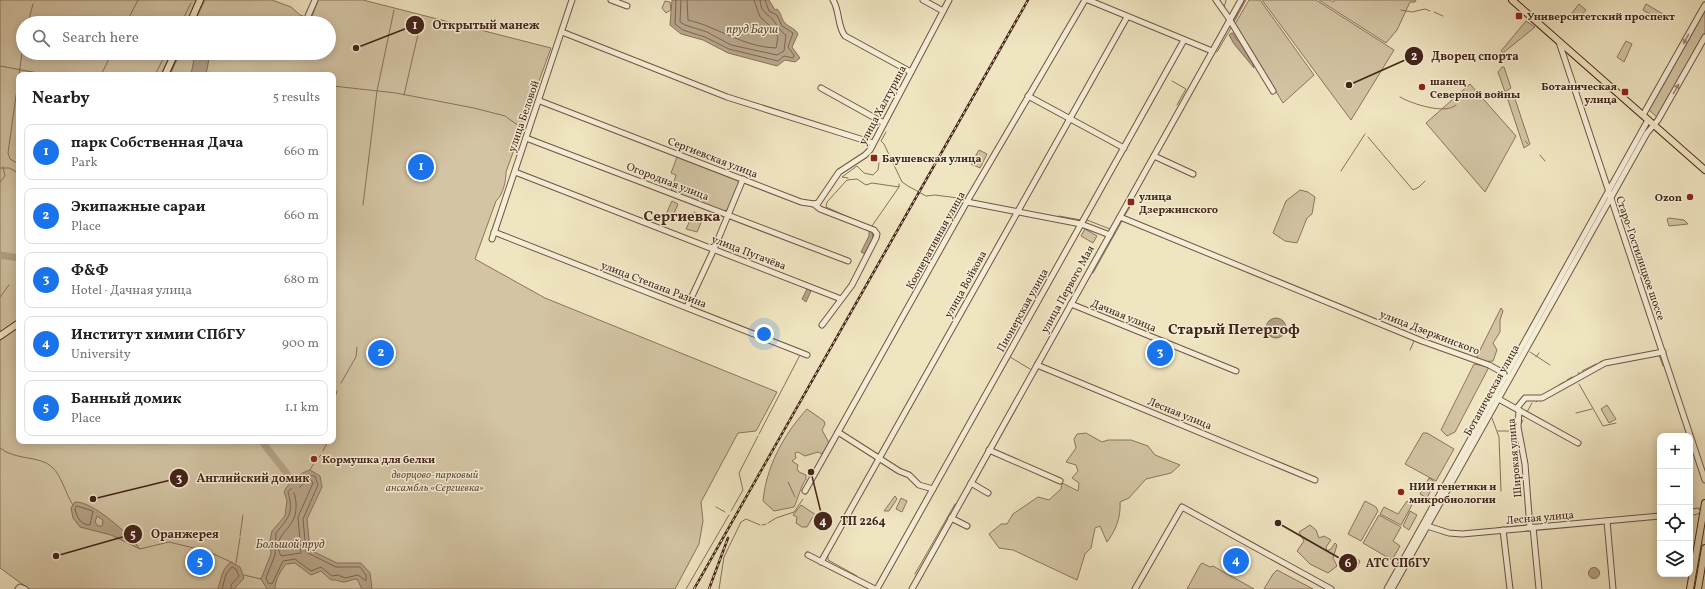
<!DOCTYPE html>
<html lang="en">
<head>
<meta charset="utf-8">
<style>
  body { margin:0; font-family:Vollkorn,serif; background:#f6f6f6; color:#202124 }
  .controls { position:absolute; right:12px; bottom:12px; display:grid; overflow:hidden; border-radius:8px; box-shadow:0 2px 10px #0003 }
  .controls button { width:36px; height:36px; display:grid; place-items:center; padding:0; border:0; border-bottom:1px solid #e0e0e0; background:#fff; color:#202124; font:20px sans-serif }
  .you { position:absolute; left:764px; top:334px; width:14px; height:14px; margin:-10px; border:3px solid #fff; border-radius:50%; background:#1a73e8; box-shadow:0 0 0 6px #1a73e833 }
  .badge { display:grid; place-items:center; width:26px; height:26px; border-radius:50%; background:#1a73e8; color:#fff; font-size:13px; font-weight:700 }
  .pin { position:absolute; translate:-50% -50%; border:2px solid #fff; box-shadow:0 1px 4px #0006 }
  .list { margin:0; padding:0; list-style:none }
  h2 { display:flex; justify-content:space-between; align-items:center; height:52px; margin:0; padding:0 16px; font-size:17px }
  h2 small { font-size:13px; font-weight:400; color:#757577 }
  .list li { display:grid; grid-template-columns:26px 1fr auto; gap:12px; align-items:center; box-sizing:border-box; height:56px; margin:0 8px 8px; padding:0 8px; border:1px solid #e0e0e0; border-radius:8px }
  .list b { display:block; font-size:15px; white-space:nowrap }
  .list p { margin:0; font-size:13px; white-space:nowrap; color:#757577 }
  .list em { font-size:13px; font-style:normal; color:#757577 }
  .icon { flex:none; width:22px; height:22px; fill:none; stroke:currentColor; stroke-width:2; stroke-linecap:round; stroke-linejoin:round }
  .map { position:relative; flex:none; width:1705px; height:589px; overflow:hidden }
  .search { position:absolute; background:#fff; box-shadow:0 2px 10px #0003; left:16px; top:16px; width:320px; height:44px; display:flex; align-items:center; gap:10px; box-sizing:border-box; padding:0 14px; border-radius:22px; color:#757577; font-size:15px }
  .panel { position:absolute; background:#fff; box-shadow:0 2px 10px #0003; left:16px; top:72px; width:320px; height:372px; border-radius:8px }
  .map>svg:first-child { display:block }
  .green { fill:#d3c4a4; stroke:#8c745e; fill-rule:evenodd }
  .water { fill:#b6a388; stroke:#88705b; fill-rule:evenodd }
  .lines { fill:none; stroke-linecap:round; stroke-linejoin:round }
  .shore { stroke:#7d6450; stroke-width:1 }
  .stream { stroke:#88705b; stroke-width:1 }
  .river { stroke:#b6a388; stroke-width:7 }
  .minor-casing { stroke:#6f5442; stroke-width:7 }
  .major-casing { stroke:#442418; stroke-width:8 }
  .minor { stroke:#f5eed7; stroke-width:5 }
  .major { stroke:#f0e5c1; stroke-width:6 }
  .rail-casing { stroke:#442418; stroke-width:2.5 }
  .rail { stroke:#f5eed7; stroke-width:1; stroke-dasharray:3; stroke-linecap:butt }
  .oneway { fill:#9c8978 }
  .poi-dot { fill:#8f2418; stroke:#f5eed7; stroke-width:1.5 }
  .labels { text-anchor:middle; stroke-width:3; stroke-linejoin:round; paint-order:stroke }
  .poi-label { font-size:11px; font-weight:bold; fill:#442418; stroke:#f5eed7; text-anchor:start }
  .street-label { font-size:11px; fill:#442418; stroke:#f5eed7 }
  .park-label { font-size:11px; font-style:italic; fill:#684c3b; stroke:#f5eed7 }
  .water-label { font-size:12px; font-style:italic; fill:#664a3a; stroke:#f5eed7 }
  .district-label { font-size:15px; font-weight:bold; fill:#442418; stroke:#f5eed7 }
  .leader { fill:none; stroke:#442418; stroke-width:1.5 }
  .callout-dot { fill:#442418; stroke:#f5eed7; stroke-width:1.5 }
  .mark-label { font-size:12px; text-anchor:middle; font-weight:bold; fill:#fff }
  .callout-label { font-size:12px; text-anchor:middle; font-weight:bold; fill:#442418; stroke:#f5eed7; stroke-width:3; stroke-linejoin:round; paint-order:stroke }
</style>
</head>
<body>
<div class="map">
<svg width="1705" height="589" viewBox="0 0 1705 589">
  <rect width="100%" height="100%" fill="#f0e5c1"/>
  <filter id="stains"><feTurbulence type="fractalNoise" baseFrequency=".005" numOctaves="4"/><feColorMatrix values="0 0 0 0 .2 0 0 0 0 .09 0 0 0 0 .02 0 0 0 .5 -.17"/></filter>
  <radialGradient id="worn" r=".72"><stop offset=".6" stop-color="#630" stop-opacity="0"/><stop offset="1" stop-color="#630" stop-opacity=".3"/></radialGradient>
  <!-- green -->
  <g class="green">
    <path d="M0 0H272L291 7 300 15 311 19 318 0H363L551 48 506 172C506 181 503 195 496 201L475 259 545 298 777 392 756 431 738 433 701 502 703 521 699 544 675 589H29L0 568ZM23 23H329V53H23ZM19 75H333V441H19Z"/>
    <polygon points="1249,0 1260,0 1314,75 1283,103 1235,24"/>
    <polygon points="1262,0 1316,0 1394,50 1351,120"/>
    <polygon points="1319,0 1330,0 1333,2 1334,0 1416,0 1415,2 1410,2 1397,30 1386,43"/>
    <polygon points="665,1 670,2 671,10 666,13 662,8"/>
    <polygon points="1579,4 1586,10 1578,19 1572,13"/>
    <polygon points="1646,4 1663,14 1660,20 1643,10"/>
    <polygon points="1705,9 1705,33 1658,118 1649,110"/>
    <polygon points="1526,21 1535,27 1503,53 1501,51"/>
    <polygon points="1626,41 1632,44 1624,62 1617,57"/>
    <polygon points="1502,67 1504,67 1511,88 1505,92 1498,72"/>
    <polygon points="1470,84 1516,136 1485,192 1426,123"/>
    <polygon points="1512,95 1514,96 1530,144 1524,148 1507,97"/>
    <polygon points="979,150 987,154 980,168 971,164"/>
    <polygon points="677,157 740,181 728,210 722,211 671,191 676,175 671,173"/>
    <polygon points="1300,190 1308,192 1315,197 1312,214 1307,218 1297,243 1285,241 1273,233 1286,201"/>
    <polygon points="672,201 678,204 672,218 666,214"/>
    <polygon points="694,212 704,216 697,232 686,229"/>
    <polygon points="1669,218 1684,220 1688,224 1669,226 1667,219"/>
    <polygon points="1085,229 1097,236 1093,243 1081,236"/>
    <polygon points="1501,308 1503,311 1500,320 1500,332 1493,343 1497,350 1493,361 1481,362 1477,359 1477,356"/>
    <polygon points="1474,364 1489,367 1455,432 1447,436 1441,430"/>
    <polygon points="1607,405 1616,419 1609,423 1601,409"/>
    <path d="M807 409 824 421 825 424 822 430 829 443 822 454 818 452 805 456 798 452 795 453 796 458 792 461 798 465 797 469 799 472 806 475V479C801 485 798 499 794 507L774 511 763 501C766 467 784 434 807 409Z"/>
    <path d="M1086 433 1102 442 1108 440H1131L1148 446 1155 455 1180 465 1171 473 1146 479 1129 498 1120 502C1121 517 1116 530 1107 542L1100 526 1095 528 1091 548 1085 554 1077 580 1013 550 999 548 989 534 1001 524H1007L1013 514 1038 497 1049 500 1061 489 1062 483 1078 491 1079 483 1072 478 1078 471 1076 465 1066 462 1076 448 1074 439 1077 434Z"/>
    <polygon points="1423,433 1427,433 1454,449 1436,481 1405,464"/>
    <polygon points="1429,478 1435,482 1427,498 1420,494"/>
    <polygon points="895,496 897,499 889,511 884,511"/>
    <polygon points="901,498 907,501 902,512 896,509"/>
    <polygon points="1365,501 1376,507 1378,511 1361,541 1348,534"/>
    <polygon points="1407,501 1412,505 1401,525 1380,514 1384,507 1398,514"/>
    <polygon points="801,505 816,515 812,518 807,527 802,527 796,523 797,517 793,515"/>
    <polygon points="1410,511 1417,515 1409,530 1403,526"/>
    <polygon points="1379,515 1401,527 1393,541 1400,546 1392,560 1363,543"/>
    <polygon points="1310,525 1316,530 1319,538 1324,536 1331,540 1326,547 1327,551 1331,549 1335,543 1337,545 1333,558 1337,566 1328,573 1310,564 1297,551 1304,541 1299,532"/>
    <polygon points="1350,554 1360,561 1357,568 1351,573 1346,570 1345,562"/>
    <polygon points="1202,563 1210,567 1213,566 1254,589 1187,589 1200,565"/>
    <polygon points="1277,570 1313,589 1264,589 1273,574"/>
  </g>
  <!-- water -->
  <g class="water">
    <path d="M672 0H769L775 10 777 9C782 14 781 19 785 23 790 28 795 28 798 34L792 47 800 58 795 62 785 60 777 66 728 53 703 40 681 34 670 25Z"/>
    <polygon points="1231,33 1233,33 1237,40 1239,41 1253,64 1254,68 1234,44 1229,35"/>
    <polygon points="195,53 210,53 206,75 191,75"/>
    <polygon points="869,231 872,231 873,238 865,254 861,252 869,236"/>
    <polygon points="807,289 811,291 806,302 802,299"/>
    <circle cx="1276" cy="328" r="10"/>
    <path d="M310 470 320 476 322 487 307 519 310 550 337 563H361L370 573 372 589H362L357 579C352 579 348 582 344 582 339 582 337 579 331 580L321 571 311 575 295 563 286 564C281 570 275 580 275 589H267L261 579 271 554 270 541 272 531 285 516 287 500 284 492C288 483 301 472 310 470Z"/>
    <path d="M75 502C93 501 130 535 140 549L111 535 80 527 73 518 71 508ZM97 516 103 520 102 526H98L95 522Z"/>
    <path d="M231 562 240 567 244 578 234 589H218C221 579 222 568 231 562Z"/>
    <circle cx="1594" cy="573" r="5.5"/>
  </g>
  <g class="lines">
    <!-- shore -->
    <g class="shore">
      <polyline points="676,0 675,24 683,30 705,37 729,49 778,61 784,56 793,58 794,55 788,47 793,33 782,26 777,15 769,11 765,0"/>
      <path d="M681 0 680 22 685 25 707 32 731 45 777 55 784 51 786 35C780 31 778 27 774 21 768 13 761 14 760 0"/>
      <path d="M687 0 688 20C695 22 703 24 709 27 732 36 750 47 776 48L778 37 768 24 760 17 754 0"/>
      <path d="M307 475 315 476 318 485 303 519 306 552 336 567H360L366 575V581L358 575 345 578 338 575 332 576 321 567 311 571 295 559 283 561 272 584 268 583 266 578 275 555 276 533C289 517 294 513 288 492Z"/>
      <path d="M308 480 312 481 313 483 298 517 301 553 281 556C272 538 287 533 293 520 297 513 297 501 294 493Z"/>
      <path d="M77 506 93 511 90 525C81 525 77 518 75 509Z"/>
      <polyline points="222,589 226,574 232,567 236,569 239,576 231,585 231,589"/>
    </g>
    <!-- stream -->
    <g class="stream">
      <polyline points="1224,8 1226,0"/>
      <polyline points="1401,10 1412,12 1425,9 1430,11"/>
      <polyline points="1434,12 1443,16"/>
      <polyline points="1234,20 1245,0"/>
      <polyline points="1234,22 1246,0"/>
      <polyline points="28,23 33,4"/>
      <polyline points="126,23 138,0"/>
      <polyline points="181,23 191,3"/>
      <polyline points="194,23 205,0"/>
      <polyline points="1217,52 1231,28"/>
      <polyline points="0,66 49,75"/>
      <polyline points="206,72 213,75"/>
      <polyline points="101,75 112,53"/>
      <polyline points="155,75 166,53"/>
      <polyline points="170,75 180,53"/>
      <polyline points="1172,81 1186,89 1177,105"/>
      <polyline points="333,86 396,93 474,108 505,116 526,131"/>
      <polyline points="404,95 422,17"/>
      <path d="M1400 97C1412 104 1446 115 1456 105"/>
      <polyline points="886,132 881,141 884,144 902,182 908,186 926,196 935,195 966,199"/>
      <polyline points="1368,137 1413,190 1419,187 1425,181"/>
      <polyline points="1525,141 1528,144"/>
      <polyline points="1540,155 1545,161"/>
      <polyline points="19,164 10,159 8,153 23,46"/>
      <polyline points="0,168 9,168 19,173"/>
      <polyline points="1341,171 1365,134"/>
      <polyline points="848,178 842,177 857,166 864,173 873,175 878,170 879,163"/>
      <polyline points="0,182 5,176 3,167"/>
      <polyline points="363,205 377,91 394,10"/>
      <polyline points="1125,215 1130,207"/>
      <polyline points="1059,216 1081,220"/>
      <polyline points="1087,220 1110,229"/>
      <polyline points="857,221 826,207 827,202 847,180 857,179 866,185 872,183 899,187 899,184"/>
      <polyline points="1085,223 1090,214"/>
      <polyline points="872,226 899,187"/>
      <polyline points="493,227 503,199"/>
      <polyline points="998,241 1014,214"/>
      <polyline points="934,266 940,255"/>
      <polyline points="1093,273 1122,221"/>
      <polyline points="922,288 926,281"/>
      <polyline points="0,297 9,285"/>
      <polyline points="913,303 920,291"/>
      <polyline points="902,323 908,313"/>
      <polyline points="894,338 900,327"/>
      <polyline points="1014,349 1010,357 1030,369"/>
      <polyline points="1410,350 1414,341"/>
      <polyline points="1530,352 1550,365"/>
      <polyline points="1659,355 1663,366"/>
      <polyline points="1536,357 1539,353"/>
      <polyline points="1600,362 1602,361"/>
      <polyline points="1582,371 1596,364"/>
      <polyline points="1578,373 1580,373"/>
      <polyline points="1567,380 1572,377"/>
      <polyline points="341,383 356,357 357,347"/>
      <polyline points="1579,384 1603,426 1616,423"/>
      <polyline points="1559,385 1564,382"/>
      <polyline points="992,388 1009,359"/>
      <polyline points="1536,402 1537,401"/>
      <polyline points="333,403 337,391"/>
      <polyline points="1527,412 1532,403"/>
      <polyline points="1576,413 1592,409"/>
      <polyline points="1492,418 1499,437 1501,491"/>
      <polyline points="1521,424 1523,420"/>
      <polyline points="1498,431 1517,431"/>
      <polyline points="759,434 800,355"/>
      <path d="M0 448C16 461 39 455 52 467 62 476 65 493 73 505"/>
      <polyline points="323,451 328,441"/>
      <polyline points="317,459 321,455"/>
      <polyline points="310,470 314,463"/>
      <polyline points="788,482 795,497"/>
      <polyline points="716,507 725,512"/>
      <polyline points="731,511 743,490 739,473 758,436"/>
      <polyline points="768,523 776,518 794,512 803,499"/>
      <polyline points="762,525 766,524"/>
      <polyline points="1497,528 1526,525"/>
      <polyline points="1483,530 1485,529"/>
      <polyline points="240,536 243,515"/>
      <polyline points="140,549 169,542 202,550"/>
      <polyline points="207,551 231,562"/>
      <polyline points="828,554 828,560 857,576"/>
      <polyline points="236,563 240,538"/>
      <polyline points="915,574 955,504"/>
      <polyline points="244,575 261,579"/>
      <polyline points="686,589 729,515"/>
      <polyline points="719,589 724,557 741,522 746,519 760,525"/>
    </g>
    <!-- river -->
    <g class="river">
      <polyline points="0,255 19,258"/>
      <path d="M262 441C273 458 288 471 296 489"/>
    </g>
    <!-- minor casing -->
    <g class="minor-casing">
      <g id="minor">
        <polyline points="611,0 627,6"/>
        <path d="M833 0C840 11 837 26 845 36L911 72"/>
        <polyline points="923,0 943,11"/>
        <polyline points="1088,0 1212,51"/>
        <polyline points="1216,0 1228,17 1273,91"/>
        <polyline points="308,16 315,0"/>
        <polyline points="562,32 727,97 873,143"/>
        <polyline points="1559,42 1705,480"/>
        <polyline points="821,88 884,123"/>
        <polyline points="1028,96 1124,148"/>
        <polyline points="540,101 801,202 814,204 820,209 874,230 877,234 876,238 852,285 822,325"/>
        <polyline points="1643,115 1705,5"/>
        <polyline points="526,138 848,261"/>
        <polyline points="1154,156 1193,174"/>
        <polyline points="515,172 841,299"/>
        <polyline points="967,202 1081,224 1110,235"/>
        <polyline points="814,204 818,203 839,172 865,155 870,150 949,0"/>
        <polyline points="1120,217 1422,341 1489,365 1509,376"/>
        <polyline points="494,232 807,355"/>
        <polyline points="492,239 572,0"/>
        <polyline points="1071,304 1236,371"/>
        <polyline points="687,307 714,249 743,179"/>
        <polyline points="1037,365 1315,480"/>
        <polyline points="1495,397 1578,443"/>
        <polyline points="1517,408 1525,398 1542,398 1605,363 1663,352"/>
        <polyline points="1519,410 1518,427 1525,464 1530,528"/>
        <polyline points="838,432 899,471 909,475 919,485 933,489"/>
        <polyline points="989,450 1060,481"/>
        <polyline points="971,483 988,493"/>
        <polyline points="805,491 969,198 1085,0"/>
        <polyline points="1690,513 1697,511"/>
        <polyline points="951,518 967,526"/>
        <polyline points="1607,521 1613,589"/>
        <polyline points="1424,525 1449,533 1462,534 1660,516"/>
        <polyline points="1533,527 1539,589"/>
        <polyline points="1503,530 1510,589"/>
        <polyline points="808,555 875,589"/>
        <polyline points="821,562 1127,17"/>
        <polyline points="18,589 20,587 25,589"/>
        <polyline points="877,589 1184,40"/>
        <polyline points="912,589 1241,0"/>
        <polyline points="1135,589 1182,507 1331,589"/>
        <polyline points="1387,589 1648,120"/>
        <polyline points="1392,589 1647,133 1658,120 1705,37"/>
      </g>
    </g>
    <!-- major casing -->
    <g class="major-casing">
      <g id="major">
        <polyline points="1512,0 1705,170"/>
        <polyline points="190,23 200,0"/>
        <polyline points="165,75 175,53"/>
        <polyline points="0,336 19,323"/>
        <polyline points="1690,589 1705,503"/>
        <polyline points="1698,589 1705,548"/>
      </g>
    </g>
    <!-- minor -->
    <use href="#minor" class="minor"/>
    <!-- major -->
    <use href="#major" class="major"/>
    <!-- rail casing -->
    <g class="rail-casing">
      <g id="rail">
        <polyline points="694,589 1028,0"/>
        <polyline points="709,589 728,538"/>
      </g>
    </g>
    <!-- rail -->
    <use href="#rail" class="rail"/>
  </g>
  <!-- one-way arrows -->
  <defs><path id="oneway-solid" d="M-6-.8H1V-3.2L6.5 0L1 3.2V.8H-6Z"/></defs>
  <g class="oneway">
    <use href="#oneway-solid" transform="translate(1686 39) rotate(119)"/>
    <use href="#oneway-solid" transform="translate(1676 89) rotate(-60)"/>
  </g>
  <!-- markers -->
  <g class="poi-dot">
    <rect x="1515" y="12" width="8" height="8" rx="2"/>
    <circle cx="1422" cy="87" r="4"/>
    <rect x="1621" y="88" width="8" height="8" rx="2"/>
    <rect x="870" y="154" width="8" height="8" rx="2"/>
    <circle cx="1690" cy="197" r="4"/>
    <rect x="1127" y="198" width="8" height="8" rx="2"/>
    <circle cx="314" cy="459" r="4"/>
    <circle cx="1401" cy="492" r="4"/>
  </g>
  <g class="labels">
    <!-- poi labels -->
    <g class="poi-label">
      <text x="1527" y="20">Университетский проспект</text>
      <text x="1430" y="85">шанец<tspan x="1430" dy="13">Северной войны</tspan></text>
      <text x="1617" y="90" text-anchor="end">Ботаническая<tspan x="1617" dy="13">улица</tspan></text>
      <text x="882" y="162">Баушевская улица</text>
      <text x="1139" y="200">улица<tspan x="1139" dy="13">Дзержинского</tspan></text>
      <text x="1682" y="201" text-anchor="end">Ozon</text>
      <text x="322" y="463">Кормушка для белки</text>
      <text x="1409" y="490">НИИ генетики и<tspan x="1409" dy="13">микробиологии</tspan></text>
    </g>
    <!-- street labels -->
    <g class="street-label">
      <text transform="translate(882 105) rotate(-62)" y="4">улица Халтурина</text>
      <text transform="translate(523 116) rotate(-71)" y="4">улица Беловой</text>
      <text transform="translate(713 157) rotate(21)" y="4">Сергиевская улица</text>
      <text transform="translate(668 181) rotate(21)" y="4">Огородная улица</text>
      <text transform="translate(935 240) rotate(-61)" y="4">Кооперативная улица</text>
      <text transform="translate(749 252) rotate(21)" y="4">улица Пугачёва</text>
      <text transform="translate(1641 258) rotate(71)" y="4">Старо-Гостилицкое шоссе</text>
      <text transform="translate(654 284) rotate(21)" y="4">улица Степана Разина</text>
      <text transform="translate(965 284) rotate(-61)" y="4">улица Войкова</text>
      <text transform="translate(1067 289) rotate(-61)" y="4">улица Первого Мая</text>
      <text transform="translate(1022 310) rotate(-61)" y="4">Пионерская улица</text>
      <text transform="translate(1124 315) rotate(22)" y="4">Дачная улица</text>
      <text transform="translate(1430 332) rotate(21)" y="4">улица Дзержинского</text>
      <text transform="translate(1491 390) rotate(-61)" y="4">Ботаническая улица</text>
      <text transform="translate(1180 413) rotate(22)" y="4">Лесная улица</text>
      <text transform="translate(1514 458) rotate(-95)" y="4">Широкая улица</text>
      <text transform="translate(1540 517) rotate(-5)" y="4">Лесная улица</text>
    </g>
    <!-- park labels -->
    <g class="park-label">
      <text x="435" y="478">дворцово-парковый<tspan x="435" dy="13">ансамбль «Сергиевка»</tspan></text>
    </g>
    <!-- water labels -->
    <g class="water-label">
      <text x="752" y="33">пруд Бауш</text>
      <text x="290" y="548">Большой пруд</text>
    </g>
    <!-- district labels -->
    <g class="district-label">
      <text x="682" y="221">Сергиевка</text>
      <text x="1234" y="334">Старый Петергоф</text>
    </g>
  </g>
  <!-- callouts -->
  <path class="leader" d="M356 48L415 25M1349 85L1414 56M93 499L179 478M811 472L823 521M56 556L133 534M1278 523L1348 563"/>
  <g class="callout-dot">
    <circle cx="356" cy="48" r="4"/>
    <circle cx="1349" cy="85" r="4"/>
    <circle cx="93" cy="499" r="4"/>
    <circle cx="811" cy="472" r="4"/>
    <circle cx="56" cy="556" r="4"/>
    <circle cx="1278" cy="523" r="4"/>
    <circle cx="415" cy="25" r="10"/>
    <circle cx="1414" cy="56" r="10"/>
    <circle cx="179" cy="478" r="10"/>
    <circle cx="823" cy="521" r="10"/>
    <circle cx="133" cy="534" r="10"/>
    <circle cx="1348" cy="563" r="10"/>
  </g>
  <g class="mark-label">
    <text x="415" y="29">1</text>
    <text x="1414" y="60">2</text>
    <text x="179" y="482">3</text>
    <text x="823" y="525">4</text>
    <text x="133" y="538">5</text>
    <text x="1348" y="567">6</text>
  </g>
  <g class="callout-label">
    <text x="486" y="29">Открытый манеж</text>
    <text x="1475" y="60">Дворец спорта</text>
    <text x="253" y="482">Английский домик</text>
    <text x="863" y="525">ТП 2264</text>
    <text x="185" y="538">Оранжерея</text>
    <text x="1398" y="567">АТС СПбГУ</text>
  </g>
  <rect width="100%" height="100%" filter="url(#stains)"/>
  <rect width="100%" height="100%" fill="url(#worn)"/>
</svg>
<div class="controls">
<button>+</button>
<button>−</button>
<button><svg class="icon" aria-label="locate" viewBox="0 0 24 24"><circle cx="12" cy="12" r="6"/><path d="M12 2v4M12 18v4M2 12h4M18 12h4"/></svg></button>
<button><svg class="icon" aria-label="layers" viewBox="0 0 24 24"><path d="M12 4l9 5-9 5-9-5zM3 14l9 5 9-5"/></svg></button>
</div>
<div class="you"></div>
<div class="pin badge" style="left:421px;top:167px">1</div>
<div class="pin badge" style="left:381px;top:353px">2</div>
<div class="pin badge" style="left:1160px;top:353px">3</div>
<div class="pin badge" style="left:1236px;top:561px">4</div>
<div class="pin badge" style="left:200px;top:562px">5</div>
<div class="search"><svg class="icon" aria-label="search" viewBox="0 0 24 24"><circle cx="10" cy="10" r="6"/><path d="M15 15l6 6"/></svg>Search here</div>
<section class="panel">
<h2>Nearby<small>5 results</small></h2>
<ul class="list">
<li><span class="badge">1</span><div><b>парк Собственная Дача</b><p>Park</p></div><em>660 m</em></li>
<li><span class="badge">2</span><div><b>Экипажные сараи</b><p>Place</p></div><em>660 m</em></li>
<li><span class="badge">3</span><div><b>Ф&amp;Ф</b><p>Hotel · Дачная улица</p></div><em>680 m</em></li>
<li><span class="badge">4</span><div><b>Институт химии СПбГУ</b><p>University</p></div><em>900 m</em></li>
<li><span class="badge">5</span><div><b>Банный домик</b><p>Place</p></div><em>1.1 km</em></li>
</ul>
</section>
</div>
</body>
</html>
